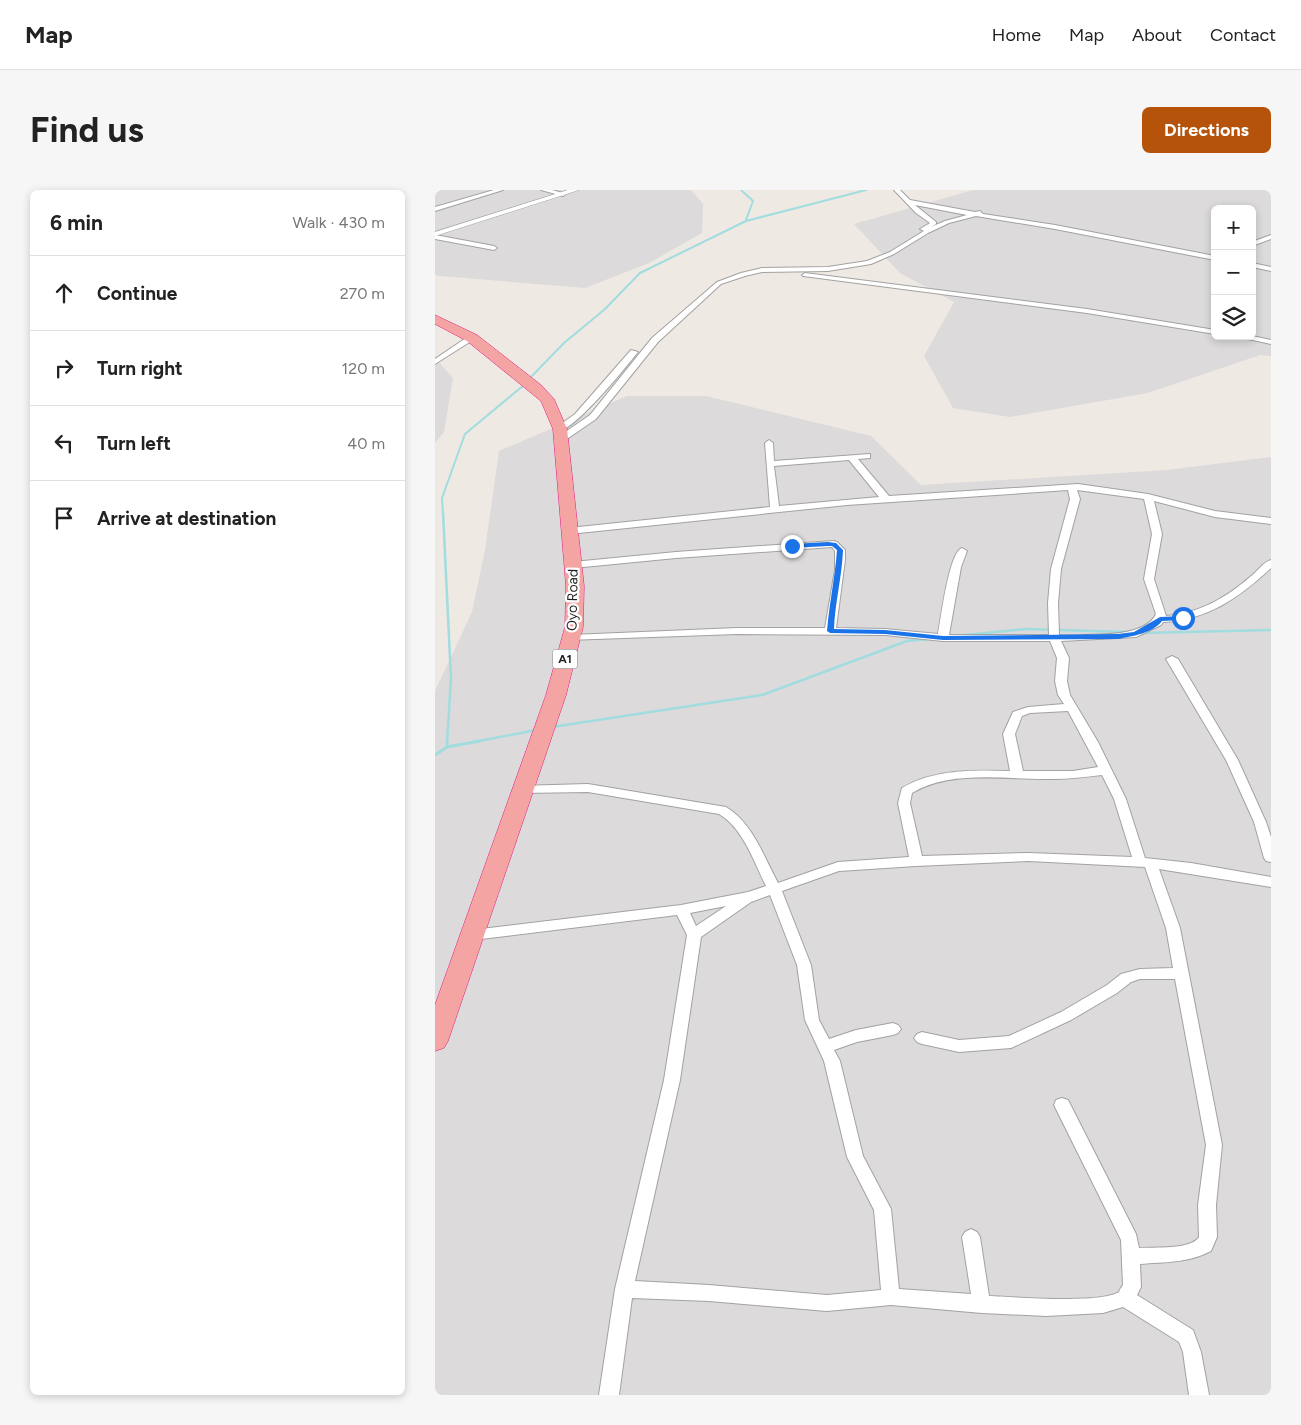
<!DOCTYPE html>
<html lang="en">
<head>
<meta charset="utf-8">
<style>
  body { margin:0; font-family:Figtree,sans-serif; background:#f6f6f6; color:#222 }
  .controls { position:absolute; right:15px; top:15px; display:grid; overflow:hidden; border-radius:8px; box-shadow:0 2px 8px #0003 }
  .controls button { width:45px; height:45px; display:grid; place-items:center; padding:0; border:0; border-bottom:1px solid #e0e0e0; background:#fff; color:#222; font:25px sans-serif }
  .stop { position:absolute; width:15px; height:15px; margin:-11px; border:4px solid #1a73e8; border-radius:50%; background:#fff }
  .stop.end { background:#1a73e8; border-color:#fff; box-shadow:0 1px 5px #0008 }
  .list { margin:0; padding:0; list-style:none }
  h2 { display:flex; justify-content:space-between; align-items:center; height:65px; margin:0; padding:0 20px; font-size:21px }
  h2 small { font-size:16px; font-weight:400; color:#767676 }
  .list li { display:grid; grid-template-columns:32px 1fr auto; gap:15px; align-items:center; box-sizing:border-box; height:75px; padding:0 20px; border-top:1px solid #e0e0e0 }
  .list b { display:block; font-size:19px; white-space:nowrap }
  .list em { font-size:16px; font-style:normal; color:#767676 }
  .icon { flex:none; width:28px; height:28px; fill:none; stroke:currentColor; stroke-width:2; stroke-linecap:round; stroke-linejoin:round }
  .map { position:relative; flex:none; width:836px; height:1205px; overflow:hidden; border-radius:8px }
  header { display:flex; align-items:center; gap:30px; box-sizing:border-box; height:70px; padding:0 25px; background:#fff; border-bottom:1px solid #e0e0e0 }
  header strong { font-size:24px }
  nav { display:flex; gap:28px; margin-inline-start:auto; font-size:18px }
  .intro { display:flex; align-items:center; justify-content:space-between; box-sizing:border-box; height:120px; padding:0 30px }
  h1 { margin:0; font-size:35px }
  .button { padding:12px 22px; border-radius:8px; background:#b45309; color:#fff; font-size:18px; font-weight:700 }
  main { display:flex; gap:30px; padding:0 30px }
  aside { flex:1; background:#fff; border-radius:8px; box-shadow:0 2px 8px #0003 }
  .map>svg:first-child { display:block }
  .residential { fill:#dcdadb; fill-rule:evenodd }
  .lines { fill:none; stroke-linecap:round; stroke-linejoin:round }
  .stream-far2 { stroke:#a1dcdf; stroke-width:2 }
  .stream-far1 { stroke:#a1dcdf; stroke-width:2.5 }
  .stream { stroke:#a1dcdf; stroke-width:3 }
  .minor-casing { stroke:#a2a2a2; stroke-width:2 }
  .tertiary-casing { stroke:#a2a2a2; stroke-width:1 }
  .trunk-casing { stroke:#e01d84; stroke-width:1 }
  .minor { fill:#fff; fill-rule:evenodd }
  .tertiary { fill:#fff; fill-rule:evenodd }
  .trunk { fill:#f4a4a2; fill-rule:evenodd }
  .route { fill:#1a73e8 }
  .labels { text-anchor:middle; stroke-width:4.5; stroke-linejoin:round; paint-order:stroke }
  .shield { fill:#fff; stroke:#626262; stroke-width:1 }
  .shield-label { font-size:12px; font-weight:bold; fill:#1e1e1e }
  .street-label { font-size:14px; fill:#1e1e1e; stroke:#fff }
</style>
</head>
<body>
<header>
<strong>Map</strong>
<nav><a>Home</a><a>Map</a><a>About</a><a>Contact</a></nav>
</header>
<div class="intro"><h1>Find us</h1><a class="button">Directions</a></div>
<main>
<aside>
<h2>6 min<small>Walk · 430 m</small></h2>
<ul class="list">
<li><svg class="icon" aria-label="ahead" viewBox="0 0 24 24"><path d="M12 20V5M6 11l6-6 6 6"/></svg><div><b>Continue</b></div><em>270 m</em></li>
<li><svg class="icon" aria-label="right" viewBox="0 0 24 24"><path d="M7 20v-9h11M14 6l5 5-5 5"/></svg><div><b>Turn right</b></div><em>120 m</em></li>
<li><svg class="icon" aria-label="left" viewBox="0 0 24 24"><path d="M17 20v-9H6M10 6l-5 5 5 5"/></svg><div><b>Turn left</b></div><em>40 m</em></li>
<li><svg class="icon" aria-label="arrive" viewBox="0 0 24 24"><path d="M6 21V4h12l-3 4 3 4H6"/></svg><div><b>Arrive at destination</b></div></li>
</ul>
</aside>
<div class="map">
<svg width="836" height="1205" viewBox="0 0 836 1205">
  <rect width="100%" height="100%" fill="#efe9e3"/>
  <!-- residential -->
  <g class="residential">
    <polygon points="0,0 256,0 268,14 267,43 214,73 150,98 5,86 0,85"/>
    <path d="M538 0H836V166L825 165 713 203 575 227 518 218 489 166 519 112 465 83 419 34ZM780 19H817V146H780Z"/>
    <polygon points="0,168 18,188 9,242 0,253"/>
    <polygon points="192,206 271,206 436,246 486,295 732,280 836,267 836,1205 0,1205 0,501 37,422 50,360 64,261"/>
  </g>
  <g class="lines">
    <!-- stream-far2 -->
    <g class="stream-far2">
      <polyline points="306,0 318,11 311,30"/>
      <polyline points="93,190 129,153 170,119 205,83 311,31 431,0"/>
      <polyline points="8,324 7,308 30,244 89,195"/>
    </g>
    <!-- stream-far1 -->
    <g class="stream-far1">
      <polyline points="8,322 16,489 12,552"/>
      <polyline points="707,443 836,440"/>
      <polyline points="530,445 591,439 693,442"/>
      <polyline points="117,537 327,505 472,451 494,449"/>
      <polyline points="39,552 101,540"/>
    </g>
    <!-- stream -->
    <g class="stream">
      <polyline points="12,557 45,551"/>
      <polyline points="0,565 12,557 12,551"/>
    </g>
    <!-- minor casing -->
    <g class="minor-casing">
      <g id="minor">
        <polygon points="59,0 68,0 0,21 0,17"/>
        <polygon points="106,0 117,0 131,4 128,6"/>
        <path d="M459 0H465L475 10 540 22 545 21 548 24 620 35 780 66V70L620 39 541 26 514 33 493 43 459 64 436 74 393 81 327 82 310 86 286 94 223 152 161 229 129 251H123V247L155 225 217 148 282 92 306 83 327 78 393 77 432 71 455 62 489 41 485 39 495 33 481 23ZM480 15 532 25 510 31 496 37 501 34V32Z"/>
        <polygon points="0,45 59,56 62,58 59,60 0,49"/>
        <polygon points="836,45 836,49 817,56 817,52"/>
        <polygon points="817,73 836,77 836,81 817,77"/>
        <polygon points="370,83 652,119 780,140 780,144 652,123 368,86 367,85"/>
        <polygon points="34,146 41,148 0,174 0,169"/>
        <polygon points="799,146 817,146 836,150 836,154"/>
        <path d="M196 160 203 162C191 177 138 243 122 241V237L140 224Z"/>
        <path d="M334 250 338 253 339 271 435 264V268L423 269 454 306 643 294 713 304 780 321 836 328V334L780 327 719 311 727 344 719 389 731 426C762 424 791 408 815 387 822 382 828 372 836 370V378C804 408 772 430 728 432L726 435 701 447 626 451 634 468 632 491 635 505 663 552 691 609 710 668 756 673 836 687V697L724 679 745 738 787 955 781 1015 782 1047 776 1061C753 1073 730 1072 705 1074L706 1097 702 1105 758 1140 766 1162 774 1205H754L748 1162 744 1152 688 1117 668 1123 611 1126 547 1123 456 1115 392 1121 274 1111 197 1108 184 1205H164L180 1099 229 890 252 745 242 725 38 750 33 749 31 745 33 741 38 740 246 715 313 702 331 696C319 672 308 638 284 624L153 602 87 603 81 599 83 596 153 594 291 617C317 632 329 667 343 693L403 672 474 667 463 613 467 598C499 579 539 580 575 581L568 544 578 522 593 517 629 514 623 505 620 491 622 468 615 451H508L450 445 302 444 132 450 131 448 132 446 136 445 302 438H390L400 380V361L397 357 241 368 138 378 133 375 138 372 241 362 399 351 402 352 410 360V370L401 438 450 439 503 444C506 429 514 362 527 358L532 361 526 377 514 445H614L613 413 616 379 635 309 633 300 412 315 134 344 129 341 134 338 335 317 330 253ZM414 270 444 307 344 316 339 276ZM642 300 709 309 717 344 709 389 721 424C709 450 649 444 624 445L623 413 626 379 645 309ZM633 521 663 577 638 581H588L580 544 587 526 595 523ZM667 585 679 609 697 667 594 663 487 666 475 613 477 603C517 579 572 590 617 589 634 589 650 587 667 585ZM594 671 710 677 731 738 738 778 705 779 686 784 672 795 626 822 574 846 524 850 487 842 482 844 479 848 482 852 487 854 524 862 576 858 636 830 682 803 696 792 705 789H740L771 955 763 1015 764 1047C756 1060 719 1057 704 1058L701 1044 633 910 627 908 621 910 619 915 686 1050 688 1095C687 1096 684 1101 684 1102 665 1114 579 1107 554 1106L545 1047 542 1042 536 1039 530 1042 527 1047 536 1104 464 1099 456 1019 428 966 405 871 399 860 422 852 458 845 463 843 466 839 463 835 458 833 421 840 394 849 384 830 376 775 347 701 404 681 481 676ZM335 705 362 775 370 830 389 871 412 967 439 1020 446 1100 392 1105 274 1095 200 1091 245 890 266 747 316 712ZM291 716 261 736 255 723Z"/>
        <polygon points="737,466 743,469 803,570 831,632 836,647 836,672 831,671 829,668 819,632 791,570 731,469"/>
      </g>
    </g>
    <!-- tertiary casing -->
    <g class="tertiary-casing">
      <polygon id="tertiary" points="133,0 144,0 0,46 0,42"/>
    </g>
    <!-- trunk casing -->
    <g class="trunk-casing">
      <polygon id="trunk" points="0,125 42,145 106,195 119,209 132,239 149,396 148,437 131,505 13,851 9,858 0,861 0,815 111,505 130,437 131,396 118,239 106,211 32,151 0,134"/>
    </g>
    <!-- minor -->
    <use href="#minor" class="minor"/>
    <!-- tertiary -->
    <use href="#tertiary" class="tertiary"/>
    <!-- trunk -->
    <use href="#trunk" class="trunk"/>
  </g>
  <!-- route -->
  <path class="route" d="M393 352 401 353 408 360C407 387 400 412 399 439L450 440 508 446 683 444 699 442 725 427 748 426 752 428 748 430 727 431C718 443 698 446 683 449L508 450 450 444 395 443 392 441C394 414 400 388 402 360L397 356H393L357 358 354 356 357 354Z"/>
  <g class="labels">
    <!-- shield labels -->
    <rect class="shield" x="117.5" y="459.5" width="25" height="19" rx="4"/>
    <g class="shield-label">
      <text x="130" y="473">A1</text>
    </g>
    <!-- street labels -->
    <g class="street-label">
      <text transform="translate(137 410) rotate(-89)" y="5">Oyo Road</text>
    </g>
  </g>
</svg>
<div class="controls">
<button>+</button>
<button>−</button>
<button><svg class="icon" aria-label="layers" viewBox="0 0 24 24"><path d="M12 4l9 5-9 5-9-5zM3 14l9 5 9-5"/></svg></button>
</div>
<div class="stop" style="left:748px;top:428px"></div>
<div class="stop end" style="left:357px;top:356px"></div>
</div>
</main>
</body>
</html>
